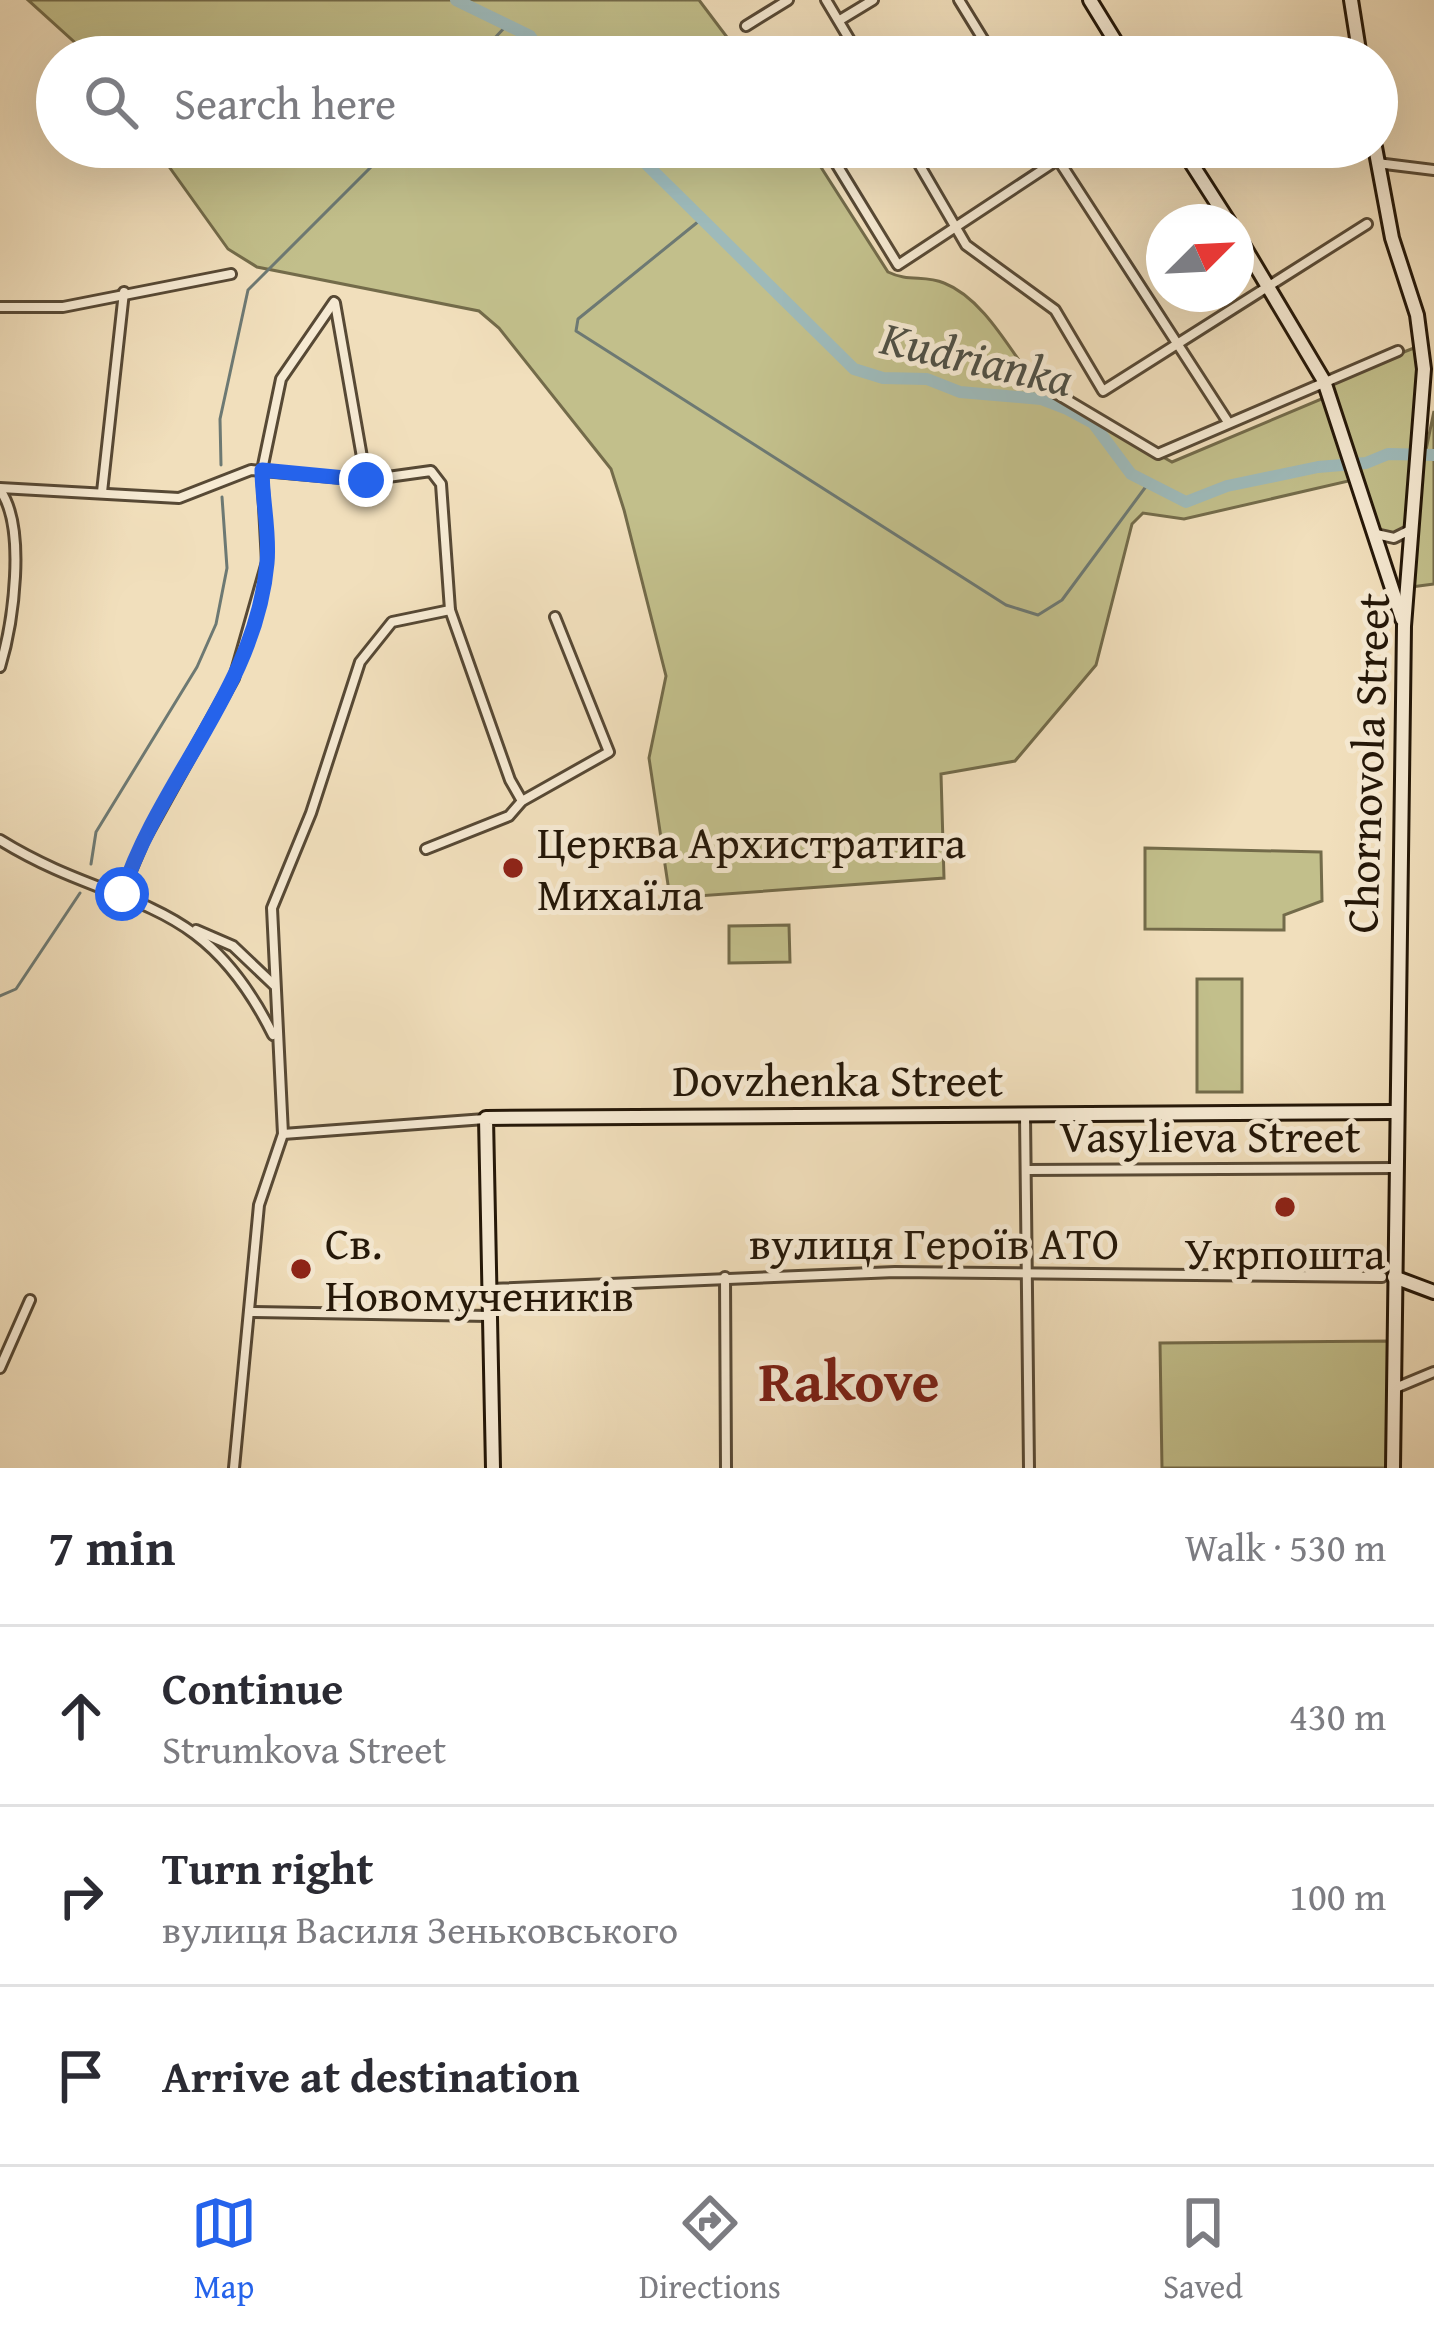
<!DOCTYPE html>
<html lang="en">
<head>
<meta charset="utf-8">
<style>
  body { margin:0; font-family:"Gentium Book Plus",serif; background:#f2f2f3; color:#2b2b33 }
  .compass { position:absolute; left:1146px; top:204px; width:108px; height:108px; border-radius:50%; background:#fff; box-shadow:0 12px 48px #0002; rotate:66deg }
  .stop { position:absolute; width:36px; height:36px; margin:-27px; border:9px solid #2563eb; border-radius:50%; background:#fff }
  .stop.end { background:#2563eb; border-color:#fff; box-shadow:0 3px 12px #0008 }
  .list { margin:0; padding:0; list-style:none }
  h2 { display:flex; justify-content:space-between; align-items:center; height:156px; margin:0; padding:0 48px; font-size:51px }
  h2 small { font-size:39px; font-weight:400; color:#7c7c81 }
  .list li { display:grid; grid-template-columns:78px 1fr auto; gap:36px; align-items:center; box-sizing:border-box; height:180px; padding:0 48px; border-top:3px solid #e1e1e2 }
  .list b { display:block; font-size:45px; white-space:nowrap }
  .list p { margin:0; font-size:39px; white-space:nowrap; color:#7c7c81 }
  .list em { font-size:39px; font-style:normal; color:#7c7c81 }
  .icon { flex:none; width:66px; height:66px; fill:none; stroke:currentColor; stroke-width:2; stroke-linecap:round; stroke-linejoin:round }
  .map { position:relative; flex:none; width:1434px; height:1468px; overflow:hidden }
  .search { position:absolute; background:#fff; box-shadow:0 12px 48px #0002; left:36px; right:36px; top:36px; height:132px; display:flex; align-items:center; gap:30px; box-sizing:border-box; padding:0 42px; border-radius:66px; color:#7c7c81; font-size:45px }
  .sheet { height:696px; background:#fff }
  nav { display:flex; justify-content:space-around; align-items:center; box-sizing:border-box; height:168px; border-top:3px solid #e1e1e2; background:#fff; font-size:33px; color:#7c7c81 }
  nav a { display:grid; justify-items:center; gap:6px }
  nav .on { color:#2563eb }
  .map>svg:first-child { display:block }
  .green { fill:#c2bf8b; stroke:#736b4a; stroke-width:3 }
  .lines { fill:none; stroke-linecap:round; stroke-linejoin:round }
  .stream { stroke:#6d7973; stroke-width:3 }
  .river { stroke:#9ebaba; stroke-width:12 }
  .street-casing { stroke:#574935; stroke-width:14 }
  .secondary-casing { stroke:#241708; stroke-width:18 }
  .street { stroke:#f6ead3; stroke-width:8 }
  .secondary { stroke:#f6ead3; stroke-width:12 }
  .route { stroke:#2563eb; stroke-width:15 }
  .poi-dot { fill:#8f2418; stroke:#f6ead3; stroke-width:4.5 }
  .labels { text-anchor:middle; stroke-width:10; stroke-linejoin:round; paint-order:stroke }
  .street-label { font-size:45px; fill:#241708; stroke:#f6ead3 }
  .poi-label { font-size:45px; fill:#241708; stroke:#f6ead3; text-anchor:start }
  .water-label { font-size:48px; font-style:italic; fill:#4f5046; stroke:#f6ead3 }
  .district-label { font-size:57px; font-weight:bold; fill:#7a1f14; stroke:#f6ead3 }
</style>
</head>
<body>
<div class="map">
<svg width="1434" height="1468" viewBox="0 0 1434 1468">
  <rect width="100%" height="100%" fill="#f1dfbc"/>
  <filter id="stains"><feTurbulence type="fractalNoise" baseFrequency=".00167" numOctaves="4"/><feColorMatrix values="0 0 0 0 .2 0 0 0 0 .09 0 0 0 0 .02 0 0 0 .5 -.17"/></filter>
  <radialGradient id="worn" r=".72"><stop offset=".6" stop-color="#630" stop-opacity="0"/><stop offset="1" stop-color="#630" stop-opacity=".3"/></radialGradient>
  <!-- green -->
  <g class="green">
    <polygon points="28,0 699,0 742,57 91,57"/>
    <path d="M155 147H808L888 272C908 282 925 275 944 283 983 298 1010 350 1035 383L1050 393 1172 462 1326 397 1353 480 1184 519 1143 513 1132 524 1096 665 1015 761 941 774 944 878 670 898 649 758 666 676 624 510 611 469 499 328 479 311 257 267 228 249Z"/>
    <polygon points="1419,346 1421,394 1410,526 1394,535 1376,530 1328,382"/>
    <polygon points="1434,411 1434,584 1411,587 1421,474"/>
    <polygon points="1145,848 1321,852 1322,901 1284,915 1284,930 1145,929"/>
    <polygon points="789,925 790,962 729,963 729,926"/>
    <rect x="1197" y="979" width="45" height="113"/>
    <polygon points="1390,1341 1390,1468 1162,1468 1160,1343"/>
  </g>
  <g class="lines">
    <!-- stream -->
    <g class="stream">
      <polyline points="477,57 506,26"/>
      <polyline points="699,221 578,319 576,331 1006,605 1038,615 1062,600 1150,481"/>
      <polyline points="221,465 220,419 248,290 391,147"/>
      <polyline points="91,864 96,832 197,667 216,624 227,568 222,497"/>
      <polyline points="0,996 16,989 80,893"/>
    </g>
    <!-- river -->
    <g class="river">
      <polyline points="456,0 530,36 545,57"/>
      <polyline points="629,147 854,369 883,378 927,379 960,392 1041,399 1067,409 1093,423 1131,474 1186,502 1227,486 1318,467 1366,463 1388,454 1434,455"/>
    </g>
    <!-- street casing -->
    <g class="street-casing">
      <g id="street">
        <polyline points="826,0 860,57"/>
        <polyline points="959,0 994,57"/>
        <polyline points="840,20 873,0"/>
        <polyline points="746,26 788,0"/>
        <polyline points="826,147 898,265 1077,147"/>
        <polyline points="909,147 966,245 1055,310 1103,391 1367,224"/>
        <polyline points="1050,147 1228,422"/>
        <polyline points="1377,163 1434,170"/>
        <polyline points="335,303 366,480"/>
        <polyline points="0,307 63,307 231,274"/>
        <polyline points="1047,388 1158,454 1398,351"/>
        <polyline points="0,488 179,498 251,470 366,480 431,471 441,484 450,610 392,622 360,662 311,813 272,908 283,1134 259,1205 234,1468"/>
        <path d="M0 490C27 528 13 624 0 667"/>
        <polyline points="102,492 124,292"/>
        <polyline points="1376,534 1394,538 1412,529"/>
        <polyline points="450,610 510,780 522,801"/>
        <path d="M0 840C118 913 200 887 273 1035"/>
        <polyline points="426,849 509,816 522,801 609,752 555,617"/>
        <polyline points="121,894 144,840 234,678 267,562 262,470 281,379 334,302"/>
        <polyline points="196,930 233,946 274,985"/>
        <polyline points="1025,1116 1029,1468"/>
        <polyline points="283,1134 485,1119"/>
        <polyline points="1026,1170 1394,1168"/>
        <polyline points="725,1277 726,1468"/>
        <polyline points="490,1289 895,1272 1382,1277"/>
        <polyline points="249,1312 489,1316"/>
        <polyline points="0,1368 30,1300"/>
        <polyline points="1393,1389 1434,1372"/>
      </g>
    </g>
    <!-- secondary casing -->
    <g class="secondary-casing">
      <g id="secondary">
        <polyline points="1090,0 1125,57"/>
        <polyline points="1351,0 1360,57"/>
        <polyline points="1181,147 1229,222"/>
        <polyline points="1375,147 1392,238 1417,315 1424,369 1404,626 1393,1468"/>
        <polyline points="1236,233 1324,381 1402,619"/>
        <polyline points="1394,1277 1434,1292"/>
        <polyline points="493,1468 486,1118 1394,1112"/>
      </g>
    </g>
    <!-- street -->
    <use href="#street" class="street"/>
    <!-- secondary -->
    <use href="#secondary" class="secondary"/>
  </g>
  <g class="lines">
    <!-- route -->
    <path class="route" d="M122 894C159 779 256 688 267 563 270 533 262 500 262 470L366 480"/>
  </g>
  <!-- markers -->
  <g class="poi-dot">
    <circle cx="513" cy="868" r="12"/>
    <circle cx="1285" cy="1207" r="12"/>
    <circle cx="301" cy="1269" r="12"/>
  </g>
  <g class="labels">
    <!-- street labels -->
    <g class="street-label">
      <text transform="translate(1367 763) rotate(-88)" y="16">Chornovola Street</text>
      <text x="838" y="1096">Dovzhenka Street</text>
      <text x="1210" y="1152">Vasylieva Street</text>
      <text x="934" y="1259">вулиця Героїв АТО</text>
    </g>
    <!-- poi labels -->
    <g class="poi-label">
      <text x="537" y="858">Церква Архистратига<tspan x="537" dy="52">Михаїла</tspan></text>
      <text x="325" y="1259">Св.<tspan x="325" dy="52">Новомучеників</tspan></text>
      <text x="1285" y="1269" text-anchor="middle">Укрпошта</text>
    </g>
    <!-- water labels -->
    <g class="water-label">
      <text transform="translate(977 358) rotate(13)" y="17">Kudrianka</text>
    </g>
    <!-- district labels -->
    <g class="district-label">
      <text x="849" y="1401">Rakove</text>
    </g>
  </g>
  <rect width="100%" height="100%" filter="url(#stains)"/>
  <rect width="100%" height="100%" fill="url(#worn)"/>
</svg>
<svg class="compass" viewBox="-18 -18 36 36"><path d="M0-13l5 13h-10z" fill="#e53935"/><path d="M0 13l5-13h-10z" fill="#7c7c81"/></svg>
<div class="stop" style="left:122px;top:894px"></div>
<div class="stop end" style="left:366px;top:480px"></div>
<div class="search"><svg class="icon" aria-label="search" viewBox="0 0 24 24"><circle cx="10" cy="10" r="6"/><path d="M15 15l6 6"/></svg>Search here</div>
</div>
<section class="sheet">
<h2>7 min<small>Walk · 530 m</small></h2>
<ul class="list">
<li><svg class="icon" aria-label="ahead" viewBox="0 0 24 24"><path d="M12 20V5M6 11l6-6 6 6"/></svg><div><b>Continue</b><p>Strumkova Street</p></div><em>430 m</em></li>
<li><svg class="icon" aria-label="right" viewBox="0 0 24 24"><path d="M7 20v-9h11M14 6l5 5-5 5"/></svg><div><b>Turn right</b><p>вулиця Василя Зеньковського</p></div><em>100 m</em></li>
<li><svg class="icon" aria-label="arrive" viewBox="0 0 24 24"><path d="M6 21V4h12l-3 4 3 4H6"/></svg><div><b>Arrive at destination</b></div></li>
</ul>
</section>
<nav>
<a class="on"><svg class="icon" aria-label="map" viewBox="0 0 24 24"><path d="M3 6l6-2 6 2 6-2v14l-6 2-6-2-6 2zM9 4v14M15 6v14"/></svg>Map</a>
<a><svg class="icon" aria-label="directions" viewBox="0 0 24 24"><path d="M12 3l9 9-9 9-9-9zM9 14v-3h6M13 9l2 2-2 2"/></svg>Directions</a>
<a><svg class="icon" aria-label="saved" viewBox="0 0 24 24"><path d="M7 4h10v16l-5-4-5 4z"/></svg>Saved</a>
</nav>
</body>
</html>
